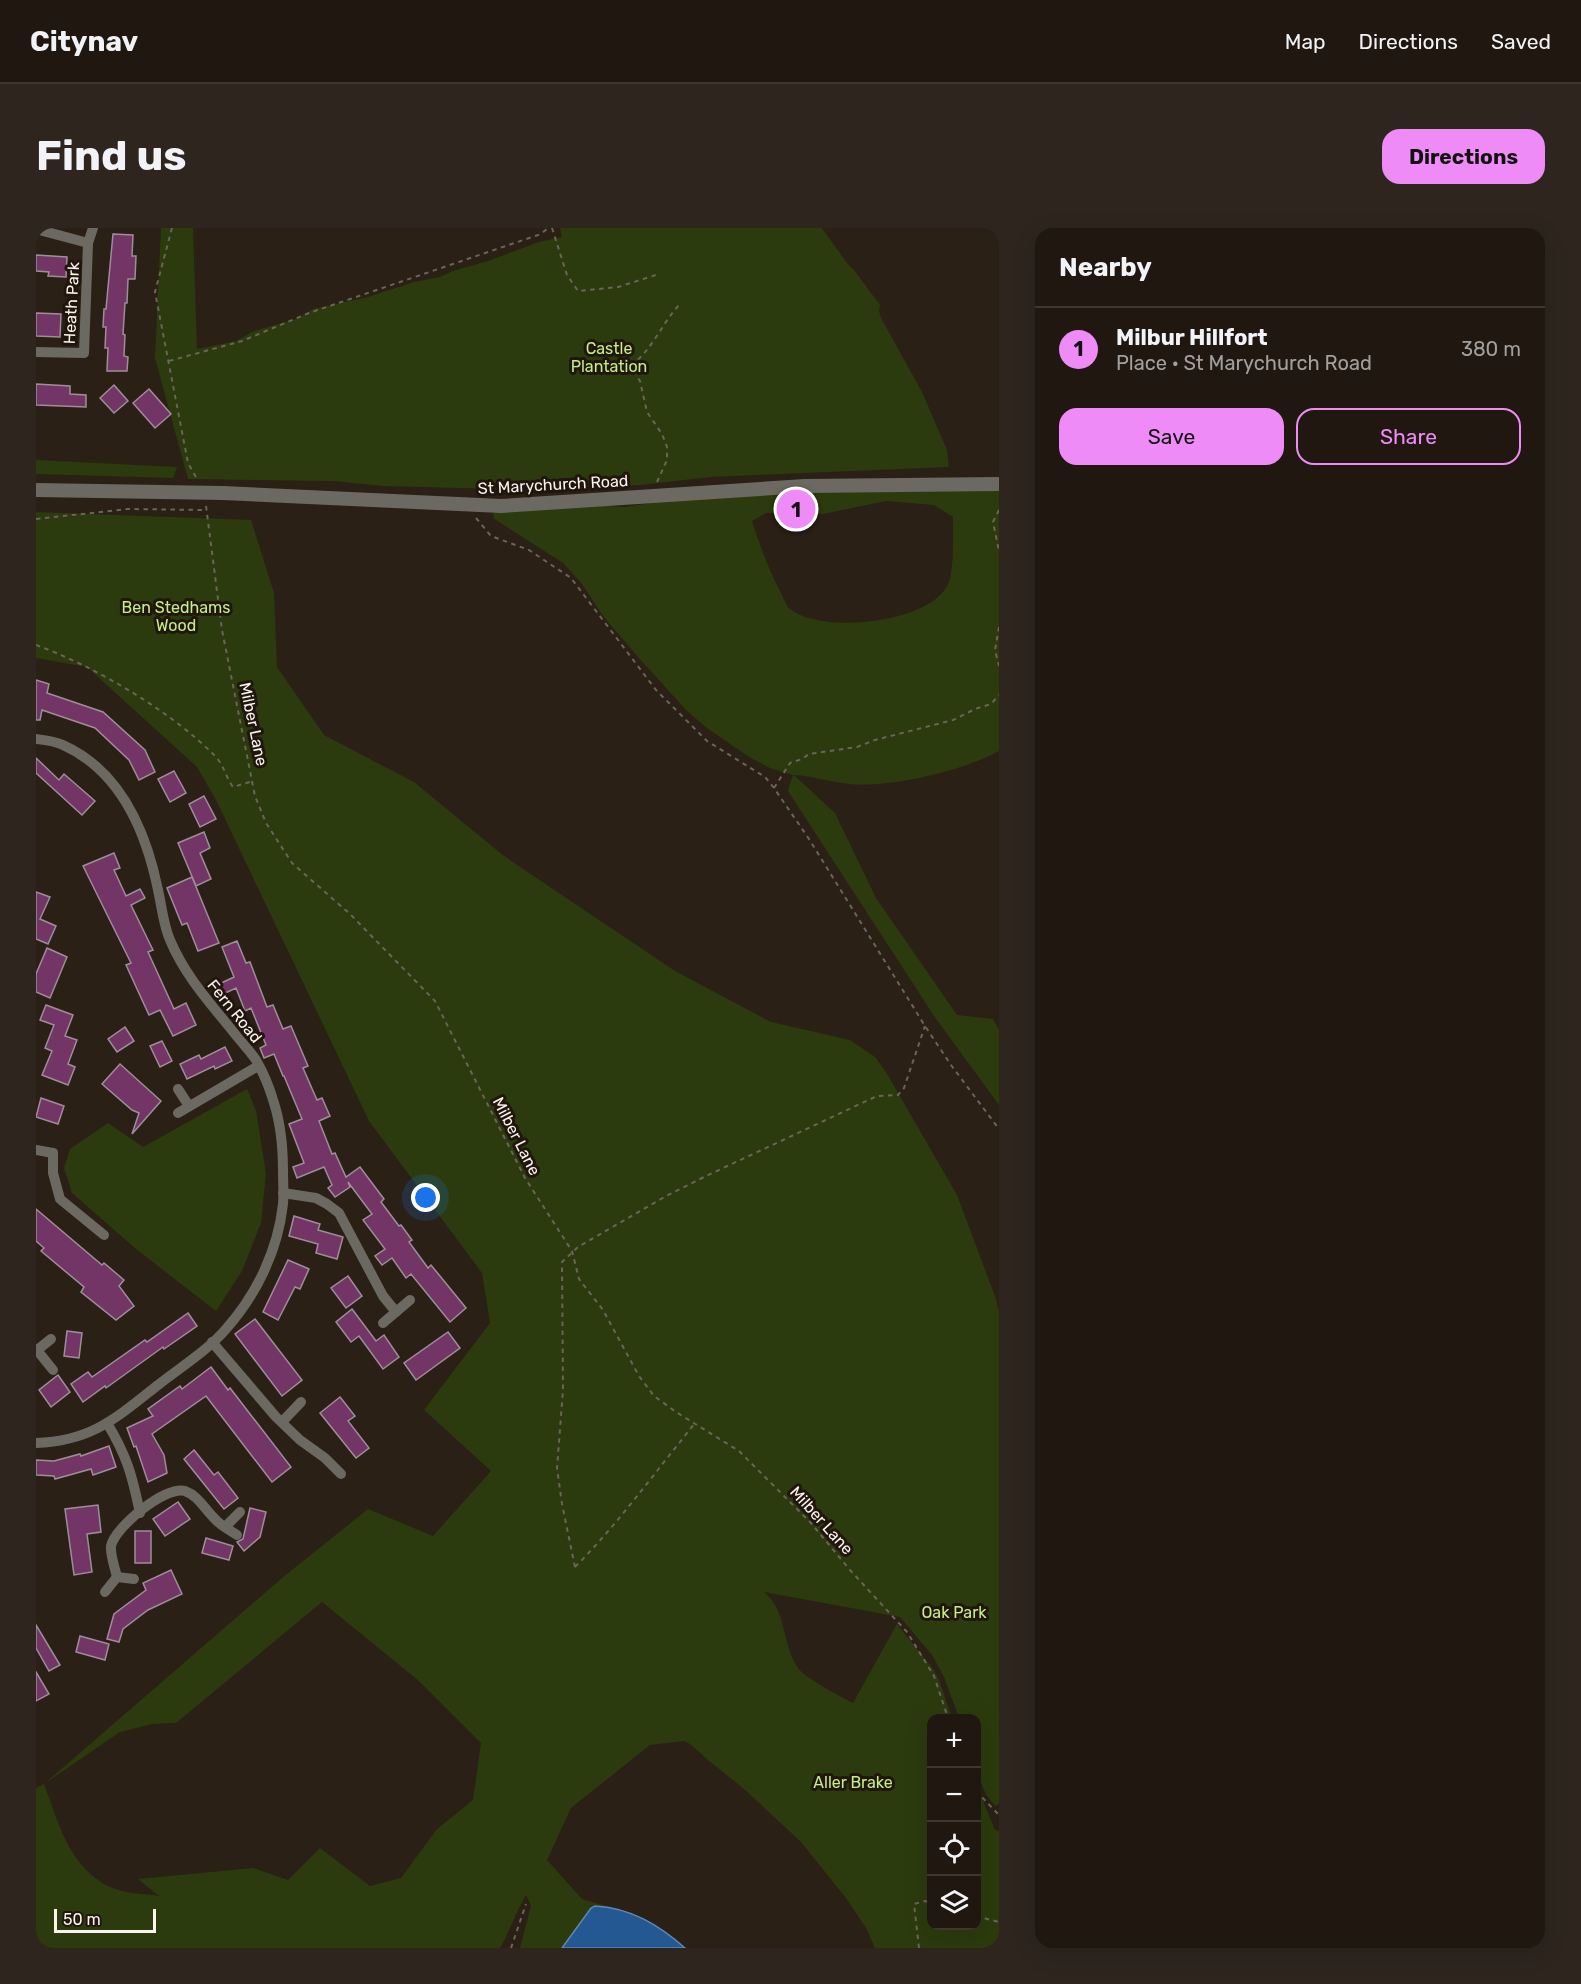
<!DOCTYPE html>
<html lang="en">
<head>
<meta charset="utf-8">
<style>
  body { margin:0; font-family:Rubik,sans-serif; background:#2d251e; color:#f1f3f6 }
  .controls { position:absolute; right:18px; bottom:18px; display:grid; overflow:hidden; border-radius:12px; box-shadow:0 6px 24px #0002 }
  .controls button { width:54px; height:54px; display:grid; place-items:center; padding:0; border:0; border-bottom:2px solid #3d3730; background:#201810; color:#f1f3f6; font:30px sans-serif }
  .scale { position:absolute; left:18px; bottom:15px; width:102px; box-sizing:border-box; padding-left:6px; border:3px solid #fbf4ed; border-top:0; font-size:16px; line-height:21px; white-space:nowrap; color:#fbf4ed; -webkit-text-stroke:4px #20160d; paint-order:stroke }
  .you { position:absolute; left:390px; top:970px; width:21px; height:21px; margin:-15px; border:4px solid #fff; border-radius:50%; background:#1a73e8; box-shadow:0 0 0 9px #1a73e833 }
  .badge { display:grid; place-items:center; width:39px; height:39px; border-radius:50%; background:#ef8bf6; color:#111; font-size:20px; font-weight:700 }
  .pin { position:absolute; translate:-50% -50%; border:3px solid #fff; box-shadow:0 2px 6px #0006 }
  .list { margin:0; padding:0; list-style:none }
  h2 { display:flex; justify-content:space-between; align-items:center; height:78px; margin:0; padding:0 24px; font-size:26px }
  h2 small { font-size:20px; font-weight:400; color:#a2a09f }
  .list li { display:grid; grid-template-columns:39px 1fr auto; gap:18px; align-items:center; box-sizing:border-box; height:84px; padding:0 24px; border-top:2px solid #3d3730 }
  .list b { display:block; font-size:22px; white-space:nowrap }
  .list p { margin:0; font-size:20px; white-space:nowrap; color:#a2a09f }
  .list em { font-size:20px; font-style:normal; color:#a2a09f }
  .actions { display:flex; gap:12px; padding:18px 24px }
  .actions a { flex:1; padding:14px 0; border:2px solid #ef8bf6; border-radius:18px; text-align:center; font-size:21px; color:#ef8bf6 }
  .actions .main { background:#ef8bf6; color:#111 }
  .icon { flex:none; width:33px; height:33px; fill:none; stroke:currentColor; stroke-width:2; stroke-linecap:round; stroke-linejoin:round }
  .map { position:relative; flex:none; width:963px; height:1720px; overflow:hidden; border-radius:18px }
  header { display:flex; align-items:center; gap:36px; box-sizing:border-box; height:84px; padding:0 30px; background:#201810; border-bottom:2px solid #3d3730 }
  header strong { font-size:28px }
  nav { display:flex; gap:33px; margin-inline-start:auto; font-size:21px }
  .intro { display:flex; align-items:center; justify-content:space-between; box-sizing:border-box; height:144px; padding:0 36px }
  h1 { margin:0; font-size:42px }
  .button { padding:15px 27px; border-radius:18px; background:#ef8bf6; color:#111; font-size:21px; font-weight:700 }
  main { display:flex; gap:36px; padding:0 36px }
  aside { flex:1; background:#201810; border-radius:18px; box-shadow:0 6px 24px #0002 }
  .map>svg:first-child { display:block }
  .green { fill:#2b3b0d; fill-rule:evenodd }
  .water { fill:#245893; stroke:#6487ae; stroke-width:1.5 }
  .building { fill:#733466; stroke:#9d8e99; stroke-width:1.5 }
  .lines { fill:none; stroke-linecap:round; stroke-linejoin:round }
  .path { stroke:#6c635a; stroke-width:2; stroke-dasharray:4.5 4.5; stroke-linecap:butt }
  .minor { stroke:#6c6962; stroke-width:10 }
  .tertiary { stroke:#6c6962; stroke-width:14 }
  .labels { text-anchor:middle; stroke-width:6; stroke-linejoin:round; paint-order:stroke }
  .street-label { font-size:16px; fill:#fbf4ed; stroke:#20160d }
  .park-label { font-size:16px; fill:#c5ee84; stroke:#20160d }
</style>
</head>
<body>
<header>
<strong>Citynav</strong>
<nav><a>Map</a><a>Directions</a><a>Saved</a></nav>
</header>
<div class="intro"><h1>Find us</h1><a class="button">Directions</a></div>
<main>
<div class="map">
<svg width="963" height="1720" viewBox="0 0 963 1720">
  <rect width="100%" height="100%" fill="#2a2016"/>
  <!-- green -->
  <g class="green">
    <polygon points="125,0 157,0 161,121 200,113 218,103 260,91 277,81 332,69 378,54 404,49 417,43 452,33 503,14 526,9 524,0 786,0 811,35 818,42 844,77 843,83 845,90 886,164 911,222 913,239 675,249 604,257 463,261 347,258 297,253 152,251 119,130"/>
    <polygon points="0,232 141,239 137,250 0,246"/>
    <path d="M963 262V523C926 543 855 560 813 556 795 554 776 548 758 547L799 585 840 670 921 787 957 791 963 802V877L898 788 752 563 757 547 734 540 713 529 671 500 651 483 602 429 567 388 546 356 527 335 457 290 458 283 536 276 589 279 654 269 780 263ZM850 273 898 277 917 289C917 305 918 340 913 354 898 395 786 407 754 381 750 378 748 370 745 365 733 342 724 318 716 293L730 285 787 286Z"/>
    <path d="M0 284 215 292 238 365 241 439 288 507 378 554 468 628 639 743 735 794 814 812 839 829 850 844 921 967 960 1071 963 1084V1575L960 1578C936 1557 941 1519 940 1490H923L908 1449 896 1427 864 1389 728 1364C751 1382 746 1417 762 1440 770 1451 804 1468 817 1475L861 1396 898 1442 903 1452 916 1490H896V1698H940L941 1558 959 1602 963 1603V1720H839L830 1700 810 1670 765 1614 708 1561 672 1532 654 1516 648 1513 614 1517 535 1580 511 1632 546 1671 570 1678H559L555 1680 526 1720H484L495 1678 490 1667C480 1684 474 1703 464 1720H0V1560L8 1556 246 1350 332 1281 397 1308 455 1243 388 1182 454 1095 446 1045 333 893 180 572 161 539 51 439 0 430ZM286 1374 383 1453 445 1515 437 1572 401 1601 365 1650 334 1658 284 1620 252 1652 217 1640 102 1651 123 1668C111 1666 98 1666 86 1663 36 1649 24 1599 8 1556L84 1504 116 1496 140 1495Z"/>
    <polygon points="211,861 220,883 230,945 225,995 206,1043 180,1083 100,1021 36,965 28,940 34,921 72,895 107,919"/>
  </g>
  <!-- water -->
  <path class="water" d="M559 1678C595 1680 623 1697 649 1720H526L555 1680Z"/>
  <!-- building -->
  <g class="building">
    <polygon points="77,6 97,7 96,28 100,28 99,51 92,51 91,75 89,75 87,106 89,107 88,128 92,129 91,143 71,143 72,120 69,120 70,99 67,99 68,81 70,81"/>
    <polygon points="0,27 31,29 30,49 12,48 13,44 0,43"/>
    <polygon points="0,85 25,86 24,109 0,108"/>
    <polygon points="0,156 34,158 34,166 50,167 50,179 0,177"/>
    <polygon points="78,157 92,173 78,185 64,170"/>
    <polygon points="113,161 135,186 119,200 97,175"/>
    <polygon points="0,452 13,456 11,465 67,484 109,522 119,544 103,552 93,532 59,500 6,482 4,492 0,492"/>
    <polygon points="0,530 23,552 28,546 59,573 46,587 0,545"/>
    <polygon points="138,543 150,565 134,574 122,551"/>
    <polygon points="168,568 180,591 164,599 153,576"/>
    <polygon points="168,604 174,620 164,625 175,651 160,658 142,615"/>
    <polygon points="78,625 84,640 78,642 90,668 104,661 109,670 95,677 117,722 112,724 138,781 150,775 160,797 137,808 124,782 113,787 90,737 95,735 47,638"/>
    <polygon points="156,649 183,715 162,723 151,695 146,697 131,660"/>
    <polygon points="0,664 14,669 4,691 20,698 12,716 0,711"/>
    <polygon points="201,713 210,735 214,734 231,779 237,777 247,801 255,798 272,838 267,840 281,872 286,870 294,888 283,893 296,926 299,925 310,949 324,939 348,971 345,974 363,998 365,997 376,1012 373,1014 392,1040 395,1037 430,1080 414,1094 375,1046 370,1050 356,1030 346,1037 339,1028 349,1021 327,992 336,986 312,954 314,959 299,969 292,960 296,957 288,939 261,950 257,939 268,935 253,896 266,891 248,848 247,848 238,826 228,830 224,820 230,817 215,780 209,783 200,760 183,768 179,758 198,749 186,719"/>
    <polygon points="11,720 31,729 14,770 0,764 0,746"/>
    <polygon points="10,777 37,787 29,808 41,812 32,836 39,839 32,857 6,847 16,823 9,820 18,797 4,792"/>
    <polygon points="89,799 98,813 81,824 72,811"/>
    <polygon points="126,813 136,833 124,839 114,818"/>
    <polygon points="189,819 196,833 179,841 178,838 151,851 144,836 163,827 165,831"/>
    <polygon points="84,836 125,873 96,906 103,885 96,882 66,856"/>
    <polygon points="5,870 28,878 22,896 0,889"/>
    <polygon points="0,981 66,1037 68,1035 88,1052 83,1058 98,1078 80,1092 45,1064 48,1059 5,1023 8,1020 0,1013"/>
    <polygon points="258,988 284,996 282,1002 307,1009 301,1031 280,1025 282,1016 253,1008"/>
    <polygon points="252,1032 273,1041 264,1061 259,1059 242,1092 227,1084"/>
    <polygon points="312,1048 326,1068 310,1080 295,1060"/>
    <polygon points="316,1081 340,1113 348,1107 363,1129 347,1141 323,1108 315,1114 300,1094"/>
    <polygon points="152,1085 161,1098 128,1121 127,1119 70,1160 69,1158 47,1174 35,1156 52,1144 56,1149 109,1112 111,1114"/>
    <polygon points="219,1091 266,1152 246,1168 199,1106"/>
    <polygon points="31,1103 46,1105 43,1130 28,1128"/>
    <polygon points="412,1104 424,1120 380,1152 368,1135"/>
    <polygon points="175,1139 192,1162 194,1160 255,1239 236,1254 170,1168 116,1206 128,1227 131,1245 112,1254 100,1218 98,1219 91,1200 117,1188 112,1181 144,1158 146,1161"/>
    <polygon points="22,1147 34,1164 15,1179 3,1162"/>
    <polygon points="304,1169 319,1188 312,1193 333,1220 320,1230 284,1185"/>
    <polygon points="73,1218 80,1239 57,1247 55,1241 19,1251 18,1248 0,1247 0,1232 18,1233 44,1226 45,1228"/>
    <polygon points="158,1222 178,1247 182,1244 202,1270 188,1281 148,1231"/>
    <polygon points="142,1274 154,1291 129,1308 117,1291"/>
    <polygon points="62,1277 65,1304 51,1306 56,1344 38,1347 29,1281"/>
    <polygon points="214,1280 230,1284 224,1309 208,1323 201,1314 207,1311"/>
    <rect x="99" y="1303" width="16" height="32"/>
    <polygon points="170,1310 197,1318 193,1332 166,1325"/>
    <polygon points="135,1342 146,1366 112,1382 87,1401 83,1414 71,1411 78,1386 110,1362 107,1355"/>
    <polygon points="0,1397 24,1437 13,1443 0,1420"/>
    <polygon points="44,1408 73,1416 69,1432 40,1424"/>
    <polygon points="0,1444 13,1466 0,1473"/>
  </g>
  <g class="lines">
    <!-- path -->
    <g class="path">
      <polyline points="136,0 119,64 152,235 161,251"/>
      <polyline points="516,0 531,47 542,63 582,59 623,46"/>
      <polyline points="133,133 206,113 273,85 505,6 512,0"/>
      <path d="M621 254 631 232V219L626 206 611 184 604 153 598 144 597 136C618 119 626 95 644 76"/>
      <polyline points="170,278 186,402 219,568 230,595 256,635 314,686 399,773 489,950 536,1023 543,1051 567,1082 603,1148 618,1168 640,1184 703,1223 774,1294 814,1342 871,1404 898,1448 912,1490"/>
      <polyline points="963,282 957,294 963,323"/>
      <polyline points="440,290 455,308 493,322 535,350 620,462 671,513 729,549 738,560 773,611 889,798 915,837 963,901"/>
      <polyline points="0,291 92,281 171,282"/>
      <polyline points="963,399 959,422 963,438"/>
      <path d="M0 417C58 438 135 483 179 528 188 537 190 550 197 559L217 553"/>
      <polyline points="738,560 754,535 766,531 773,526 821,519 839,512 917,492 939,481 955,476 963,467"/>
      <polyline points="539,1339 526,1276 521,1240 527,1162 526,1034 542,1019 630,968 668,949 841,868 862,867 868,860 889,798"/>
      <path d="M539 1339C569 1309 595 1276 621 1243 633 1227 646 1212 658 1196"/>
      <polyline points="940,1563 963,1587"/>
      <polyline points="940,1688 963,1694"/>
      <polyline points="475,1720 490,1676"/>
      <polyline points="883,1720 878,1676 889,1673 896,1675"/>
    </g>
    <!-- minor -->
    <g class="minor">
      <polyline points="0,1 52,15"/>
      <polyline points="0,124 48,125 52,15 57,0"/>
      <path d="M0 511C9 512 19 513 27 517 85 543 110 603 122 662 126 679 127 696 134 712 149 748 175 776 199 806 206 815 214 823 220 832 227 844 234 861 238 875 245 897 247 920 247 943 247 954 248 965 247 976 242 1022 221 1066 190 1101 171 1123 145 1139 122 1157 80 1190 56 1213 0 1215"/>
      <polyline points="142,861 153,878"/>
      <polyline points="142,885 222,838"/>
      <polyline points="0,922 17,925 17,945 24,971 68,1007"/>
      <polyline points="247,965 280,970 291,976 303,985 347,1068 360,1084"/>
      <polyline points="347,1095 374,1072"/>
      <polyline points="176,1114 240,1189 264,1212 289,1230 305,1246"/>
      <polyline points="1,1122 17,1142"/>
      <polyline points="0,1123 15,1111"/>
      <polyline points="246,1194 265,1174"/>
      <path d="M71 1195C91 1228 96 1247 104 1285"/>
      <polyline points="189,1299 204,1284"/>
      <path d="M98 1351 81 1349C79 1340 74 1327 75 1318 79 1299 130 1257 149 1263 163 1268 169 1282 179 1291 185 1298 194 1302 201 1307"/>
      <polyline points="69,1364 81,1349"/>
    </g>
    <!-- tertiary -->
    <polyline class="tertiary" points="0,262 187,265 465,278 769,258 963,256"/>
  </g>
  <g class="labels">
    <!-- street labels -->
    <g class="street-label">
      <text transform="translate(35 75) rotate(-87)" y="6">Heath Park</text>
      <text transform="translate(517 256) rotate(-3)" y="6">St Marychurch Road</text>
      <text transform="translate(218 496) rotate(78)" y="6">Milber Lane</text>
      <text transform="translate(199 783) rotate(51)" y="6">Fern Road</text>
      <text transform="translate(481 908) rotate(63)" y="6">Milber Lane</text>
      <text transform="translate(786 1292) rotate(48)" y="6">Milber Lane</text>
    </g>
    <!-- park labels -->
    <g class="park-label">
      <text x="573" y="126">Castle<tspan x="573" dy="18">Plantation</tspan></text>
      <text x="140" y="385">Ben Stedhams<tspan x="140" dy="18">Wood</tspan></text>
      <text x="918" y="1390">Oak Park</text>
      <text x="817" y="1560">Aller Brake</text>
    </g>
  </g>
</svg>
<div class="controls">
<button>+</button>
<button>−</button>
<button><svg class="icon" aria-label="locate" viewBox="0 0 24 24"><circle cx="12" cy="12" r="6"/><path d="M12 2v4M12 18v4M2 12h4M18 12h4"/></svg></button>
<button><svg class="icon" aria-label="layers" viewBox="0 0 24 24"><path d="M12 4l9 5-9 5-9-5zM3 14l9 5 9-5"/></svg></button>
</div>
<div class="scale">50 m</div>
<div class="you"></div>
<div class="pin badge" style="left:760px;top:281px">1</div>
</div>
<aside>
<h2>Nearby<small></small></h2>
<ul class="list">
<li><span class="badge">1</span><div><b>Milbur Hillfort</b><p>Place · St Marychurch Road</p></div><em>380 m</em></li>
</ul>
<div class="actions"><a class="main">Save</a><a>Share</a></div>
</aside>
</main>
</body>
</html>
